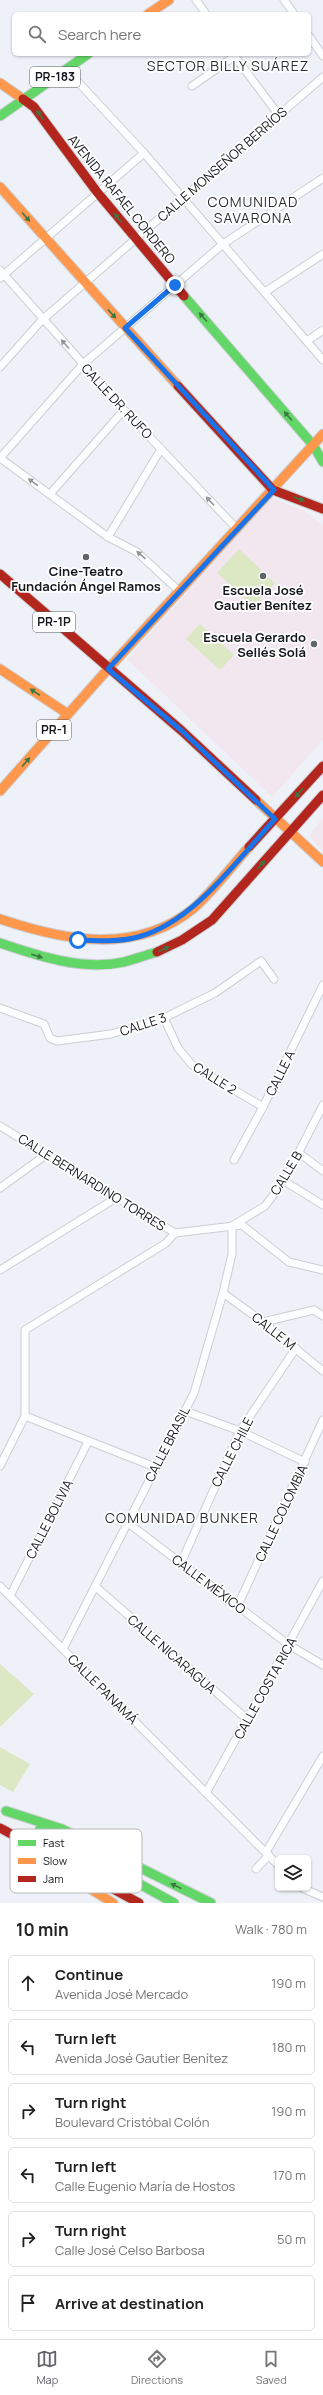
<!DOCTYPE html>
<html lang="en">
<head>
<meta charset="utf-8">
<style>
  body { margin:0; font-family:Manrope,sans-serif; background:#f6f6f6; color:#222 }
  .controls { position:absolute; right:12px; bottom:12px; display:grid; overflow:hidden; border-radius:6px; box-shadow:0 1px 3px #0004 }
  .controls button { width:36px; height:36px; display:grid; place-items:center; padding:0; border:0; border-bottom:1px solid #e0e0e0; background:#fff; color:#222; font:20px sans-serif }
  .stop { position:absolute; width:12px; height:12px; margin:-9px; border:3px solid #1a73e8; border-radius:50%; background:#fff }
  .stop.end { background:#1a73e8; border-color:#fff; box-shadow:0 1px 4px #0008 }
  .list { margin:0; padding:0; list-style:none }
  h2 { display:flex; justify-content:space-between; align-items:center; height:52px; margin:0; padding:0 16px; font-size:17px }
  h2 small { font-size:13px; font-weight:400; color:#767676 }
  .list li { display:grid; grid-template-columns:26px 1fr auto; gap:12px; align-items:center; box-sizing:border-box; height:56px; margin:0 8px 8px; padding:0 8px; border:1px solid #e0e0e0; border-radius:6px }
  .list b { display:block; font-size:15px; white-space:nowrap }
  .list p { margin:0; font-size:13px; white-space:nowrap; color:#767676 }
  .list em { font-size:13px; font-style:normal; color:#767676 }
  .icon { flex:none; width:22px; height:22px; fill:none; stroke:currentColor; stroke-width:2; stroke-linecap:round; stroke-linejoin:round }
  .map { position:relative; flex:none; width:323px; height:1903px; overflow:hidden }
  .search { position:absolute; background:#fff; box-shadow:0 1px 3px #0004; left:12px; right:12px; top:12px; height:44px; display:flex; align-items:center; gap:10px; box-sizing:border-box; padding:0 14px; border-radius:6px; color:#767676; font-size:15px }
  .sheet { height:436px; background:#fff }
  nav { display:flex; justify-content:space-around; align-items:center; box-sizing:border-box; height:56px; border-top:1px solid #e0e0e0; background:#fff; font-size:11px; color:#767676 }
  nav a { display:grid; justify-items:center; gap:2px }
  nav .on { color:#626469 }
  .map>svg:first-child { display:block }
  .education { fill:#f3e7ef }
  .green { fill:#dce8c3 }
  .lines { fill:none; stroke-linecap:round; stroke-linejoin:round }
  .street-casing { stroke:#ccced3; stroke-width:9 }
  .fast-casing { stroke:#ccced3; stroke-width:11 }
  .slow-casing { stroke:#ccced3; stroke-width:11 }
  .jam-casing { stroke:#ccced3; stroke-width:11 }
  .street { stroke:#fcfdfe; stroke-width:7 }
  .fast { stroke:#63d668; stroke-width:9 }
  .slow { stroke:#ff974d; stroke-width:9 }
  .jam { stroke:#b3261e; stroke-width:9 }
  .oneway { fill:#3c7742 }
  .oneway2 { fill:#949698 }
  .route { stroke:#1a73e8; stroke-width:5 }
  .poi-dot { fill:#626469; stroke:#fff; stroke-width:1.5 }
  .labels { text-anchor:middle; stroke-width:3.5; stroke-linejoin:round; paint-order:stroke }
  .shield { fill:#fff; stroke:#5c5d60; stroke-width:1 }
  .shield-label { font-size:12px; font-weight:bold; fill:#16181c }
  .street-label { font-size:13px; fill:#16181c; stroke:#fff }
  .poi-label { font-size:13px; font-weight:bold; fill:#16181c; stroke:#fff }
  .neighbourhood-label { font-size:14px; letter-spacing:1px; fill:#2b2e37; stroke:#fff }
  .key { fill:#fff; stroke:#b9babb; stroke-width:1 }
  .key-label { font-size:11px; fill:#16181c }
</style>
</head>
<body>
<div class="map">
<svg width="323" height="1903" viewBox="0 0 323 1903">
  <rect width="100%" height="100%" fill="#eef1f8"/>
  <!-- education -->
  <g class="education">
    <polygon points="272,498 304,511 323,525 323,740 272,797 127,659"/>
    <polygon points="323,818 323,852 310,837 311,832"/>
  </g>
  <!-- green -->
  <g class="green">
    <polygon points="239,549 275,583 254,606 217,573"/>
    <polygon points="200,624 234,655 220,670 186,639"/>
    <polygon points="0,1664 34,1694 0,1727"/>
    <polygon points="0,1747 30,1764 13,1792 0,1785"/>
  </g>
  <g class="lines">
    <!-- street casing -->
    <g class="street-casing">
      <g id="street">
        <polyline points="196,0 206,14"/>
        <polyline points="284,0 294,14"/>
        <polyline points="309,36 323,56"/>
        <polyline points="233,54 278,114"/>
        <polyline points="66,69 144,153 323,360"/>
        <polyline points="192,86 235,56"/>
        <polyline points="0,270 124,410 237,529"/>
        <polyline points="0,278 144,153"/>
        <polyline points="265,292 323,254"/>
        <polyline points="307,341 323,330"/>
        <polyline points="0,367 42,320 323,77"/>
        <polyline points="0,458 83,364 223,244 323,178"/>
        <polyline points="0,458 108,537 137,552 179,591"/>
        <polyline points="50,494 124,410"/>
        <polyline points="108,537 161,449"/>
        <polyline points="0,1008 44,1024 50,1038 57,1041 111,1034 164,1018 215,993 261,961 274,979"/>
        <polyline points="164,1018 178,1048 192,1065 263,1107"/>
        <polyline points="0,1126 175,1233 242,1225 289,1262 323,1270"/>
        <polyline points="299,1153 323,1171"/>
        <polyline points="234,1160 263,1107 323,985"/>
        <polyline points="284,1181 323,1205"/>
        <polyline points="0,1188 47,1154"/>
        <polyline points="232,1226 265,1206 284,1181 323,1105"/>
        <polyline points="0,1270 116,1198"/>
        <polyline points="223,1293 263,1322 323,1371"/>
        <polyline points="263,1322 314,1310 323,1316"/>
        <polyline points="185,1411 240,1431 305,1462"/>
        <polyline points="25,1416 155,1467"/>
        <polyline points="0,1466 25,1416 25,1330 166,1243 175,1233"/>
        <polyline points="128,1523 289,1645 323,1665"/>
        <polyline points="181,1563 240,1431 296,1348"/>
        <polyline points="0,1586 278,1865"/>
        <polyline points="96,1587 248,1720"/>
        <polyline points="10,1596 88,1442"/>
        <polyline points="238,1605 323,1420"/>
        <polyline points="63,1649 194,1393 223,1293 232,1254 232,1226"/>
        <polyline points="206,1793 323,1581"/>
        <polyline points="266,1852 323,1756"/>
        <polyline points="256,1869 269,1855"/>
        <polyline points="302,1888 323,1897"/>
      </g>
    </g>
    <!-- fast casing -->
    <g class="fast-casing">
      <g id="fast">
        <polyline points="0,116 88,54"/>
        <polyline points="184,296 313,445 323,462"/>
        <path d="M0 943C38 956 83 971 124 962 135 959 146 955 157 952"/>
        <polyline points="6,1811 62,1829 211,1903"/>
        <polyline points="40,1829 174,1903"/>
      </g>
    </g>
    <!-- slow casing -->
    <g class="slow-casing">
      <g id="slow">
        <polyline points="148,14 169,0"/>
        <polyline points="0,83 23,99"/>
        <polyline points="0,187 178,386"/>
        <polyline points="0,669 68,714"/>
        <polyline points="108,669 323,434"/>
        <polyline points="0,791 108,669"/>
        <polyline points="256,800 323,862"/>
        <path d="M0 919C65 941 137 955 194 908 214 890 231 867 249 847"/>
        <polyline points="59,1869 113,1903"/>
      </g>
    </g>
    <!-- jam casing -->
    <g class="jam-casing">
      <g id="jam">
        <polyline points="23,99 34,107 97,192 184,296"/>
        <polyline points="178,386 273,490 323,509"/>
        <polyline points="0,574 182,731 256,800"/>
        <polyline points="249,847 323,766"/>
        <polyline points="157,952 182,940 212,920 323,795"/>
        <polyline points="0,1828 139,1903"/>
      </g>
    </g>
    <!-- street -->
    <use href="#street" class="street"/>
    <!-- fast -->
    <use href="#fast" class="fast"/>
    <!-- slow -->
    <use href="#slow" class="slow"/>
    <!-- jam -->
    <use href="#jam" class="jam"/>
  </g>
  <!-- one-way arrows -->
  <defs><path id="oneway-solid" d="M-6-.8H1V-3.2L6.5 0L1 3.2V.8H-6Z"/></defs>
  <g class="oneway">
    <use href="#oneway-solid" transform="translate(40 115) rotate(-126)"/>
    <use href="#oneway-solid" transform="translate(26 217) rotate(49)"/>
    <use href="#oneway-solid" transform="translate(118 218) rotate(-129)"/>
    <use href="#oneway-solid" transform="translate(112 314) rotate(48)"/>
    <use href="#oneway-solid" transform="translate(203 317) rotate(-131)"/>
    <use href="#oneway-solid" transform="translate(288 416) rotate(-131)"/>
    <use href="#oneway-solid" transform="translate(299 499) rotate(19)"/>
    <use href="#oneway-solid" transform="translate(35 692) rotate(-147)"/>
    <use href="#oneway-solid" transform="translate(26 762) rotate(-49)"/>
    <use href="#oneway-solid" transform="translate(299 793) rotate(132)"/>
    <use href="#oneway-solid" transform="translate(261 865) rotate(-48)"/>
    <use href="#oneway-solid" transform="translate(164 949) rotate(-24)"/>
    <use href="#oneway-solid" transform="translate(37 956) rotate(18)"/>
    <use href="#oneway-solid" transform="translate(176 1886) rotate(-154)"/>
  </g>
  <g class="oneway2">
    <use href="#oneway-solid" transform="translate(65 344) rotate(-132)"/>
    <use href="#oneway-solid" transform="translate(33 482) rotate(-144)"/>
    <use href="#oneway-solid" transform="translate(210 501) rotate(-133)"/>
    <use href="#oneway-solid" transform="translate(141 555) rotate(-139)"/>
  </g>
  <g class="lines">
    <!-- route -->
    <path class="route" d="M78 940C98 941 119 942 138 937 194 922 237 860 275 819L182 731 108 669 274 490 125 328 175 285"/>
  </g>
  <!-- markers -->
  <g class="poi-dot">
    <circle cx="86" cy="557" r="4"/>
    <circle cx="263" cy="576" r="4"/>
    <circle cx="314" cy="644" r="4"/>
  </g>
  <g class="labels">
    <!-- shield labels -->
    <g class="shield">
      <rect x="30" y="67" width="50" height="20" rx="3"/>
      <rect x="33" y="612" width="42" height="20" rx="3"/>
      <rect x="37" y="720" width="34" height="20" rx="3"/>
    </g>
    <g class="shield-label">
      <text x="55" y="81">PR-183</text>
      <text x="54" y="626">PR-1P</text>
      <text x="54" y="734">PR-1</text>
    </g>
    <!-- street labels -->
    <g class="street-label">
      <text transform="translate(222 164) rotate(-41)" y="5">CALLE MONSEÑOR BERRÍOS</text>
      <text transform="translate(122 199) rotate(51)" y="5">AVENIDA RAFAEL CORDERO</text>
      <text transform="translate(117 401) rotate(47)" y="5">CALLE DR. RUFO</text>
      <text transform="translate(143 1024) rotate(-18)" y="5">CALLE 3</text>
      <text transform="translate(280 1073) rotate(-64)" y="5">CALLE A</text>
      <text transform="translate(215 1078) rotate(32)" y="5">CALLE 2</text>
      <text transform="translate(286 1173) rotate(-59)" y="5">CALLE B</text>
      <text transform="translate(92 1182) rotate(32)" y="5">CALLE BERNARDINO TORRES</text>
      <text transform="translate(274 1331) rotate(38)" y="5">CALLE M</text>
      <text transform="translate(167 1444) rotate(-63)" y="5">CALLE BRASIL</text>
      <text transform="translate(232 1452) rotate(-63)" y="5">CALLE CHILE</text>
      <text transform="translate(281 1513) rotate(-65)" y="5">CALLE COLOMBIA</text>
      <text transform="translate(49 1519) rotate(-63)" y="5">CALLE BOLIVIA</text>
      <text transform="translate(209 1584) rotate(37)" y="5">CALLE MÉXICO</text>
      <text transform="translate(172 1654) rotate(41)" y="5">CALLE NICARAGUA</text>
      <text transform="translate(265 1688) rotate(-61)" y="5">CALLE COSTA RICA</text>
      <text transform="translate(103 1689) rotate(45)" y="5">CALLE PANAMÁ</text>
    </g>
    <!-- poi labels -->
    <g class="poi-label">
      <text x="86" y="576">Cine-Teatro<tspan x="86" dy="15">Fundación Ángel Ramos</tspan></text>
      <text x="263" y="595">Escuela José<tspan x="263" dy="15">Gautier Benítez</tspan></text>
      <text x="306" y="642" text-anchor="end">Escuela Gerardo<tspan x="306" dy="15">Sellés Solá</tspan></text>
    </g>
    <!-- neighbourhood labels -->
    <g class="neighbourhood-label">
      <text x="228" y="71">SECTOR BILLY SUÁREZ</text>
      <text x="253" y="207">COMUNIDAD<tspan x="253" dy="16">SAVARONA</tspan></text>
      <text x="182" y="1523">COMUNIDAD BUNKER</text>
    </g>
  </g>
  <!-- legend -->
  <rect x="10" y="1829" width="132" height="64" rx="6" class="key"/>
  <rect x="18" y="1840" width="18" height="6" fill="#63d668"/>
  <rect x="18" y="1858" width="18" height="6" fill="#ff974d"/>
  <rect x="18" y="1876" width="18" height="6" fill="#b3261e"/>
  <g class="key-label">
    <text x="43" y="1847">Fast</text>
    <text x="43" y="1865">Slow</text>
    <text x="43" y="1883">Jam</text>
  </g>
</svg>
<div class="controls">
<button><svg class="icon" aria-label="layers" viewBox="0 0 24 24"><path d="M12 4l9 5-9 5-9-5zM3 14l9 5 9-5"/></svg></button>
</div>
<div class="stop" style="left:78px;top:940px"></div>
<div class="stop end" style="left:175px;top:285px"></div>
<div class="search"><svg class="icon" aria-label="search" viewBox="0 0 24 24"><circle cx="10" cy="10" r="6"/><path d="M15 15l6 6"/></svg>Search here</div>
</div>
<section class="sheet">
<h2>10 min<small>Walk · 780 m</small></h2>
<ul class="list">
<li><svg class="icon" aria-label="ahead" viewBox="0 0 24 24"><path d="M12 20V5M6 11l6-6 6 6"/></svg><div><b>Continue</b><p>Avenida José Mercado</p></div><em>190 m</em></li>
<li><svg class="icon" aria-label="left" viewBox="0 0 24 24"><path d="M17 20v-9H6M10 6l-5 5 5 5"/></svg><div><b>Turn left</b><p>Avenida José Gautier Benítez</p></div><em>180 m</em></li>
<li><svg class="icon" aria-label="right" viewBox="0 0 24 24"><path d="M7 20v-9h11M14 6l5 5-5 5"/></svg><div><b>Turn right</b><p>Boulevard Cristóbal Colón</p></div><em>190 m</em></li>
<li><svg class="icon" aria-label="left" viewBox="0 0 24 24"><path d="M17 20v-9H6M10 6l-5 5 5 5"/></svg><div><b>Turn left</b><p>Calle Eugenio María de Hostos</p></div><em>170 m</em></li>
<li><svg class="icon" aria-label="right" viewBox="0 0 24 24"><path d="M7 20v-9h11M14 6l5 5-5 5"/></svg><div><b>Turn right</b><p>Calle José Celso Barbosa</p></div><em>50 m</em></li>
<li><svg class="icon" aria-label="arrive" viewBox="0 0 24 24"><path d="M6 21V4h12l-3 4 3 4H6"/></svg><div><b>Arrive at destination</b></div></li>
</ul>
</section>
<nav>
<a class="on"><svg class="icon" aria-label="map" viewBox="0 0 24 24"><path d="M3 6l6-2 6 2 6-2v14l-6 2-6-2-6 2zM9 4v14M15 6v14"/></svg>Map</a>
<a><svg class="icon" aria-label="directions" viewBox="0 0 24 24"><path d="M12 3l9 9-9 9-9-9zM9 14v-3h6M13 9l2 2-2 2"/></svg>Directions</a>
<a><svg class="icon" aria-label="saved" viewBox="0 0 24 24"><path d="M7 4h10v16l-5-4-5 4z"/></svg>Saved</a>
</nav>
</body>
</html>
